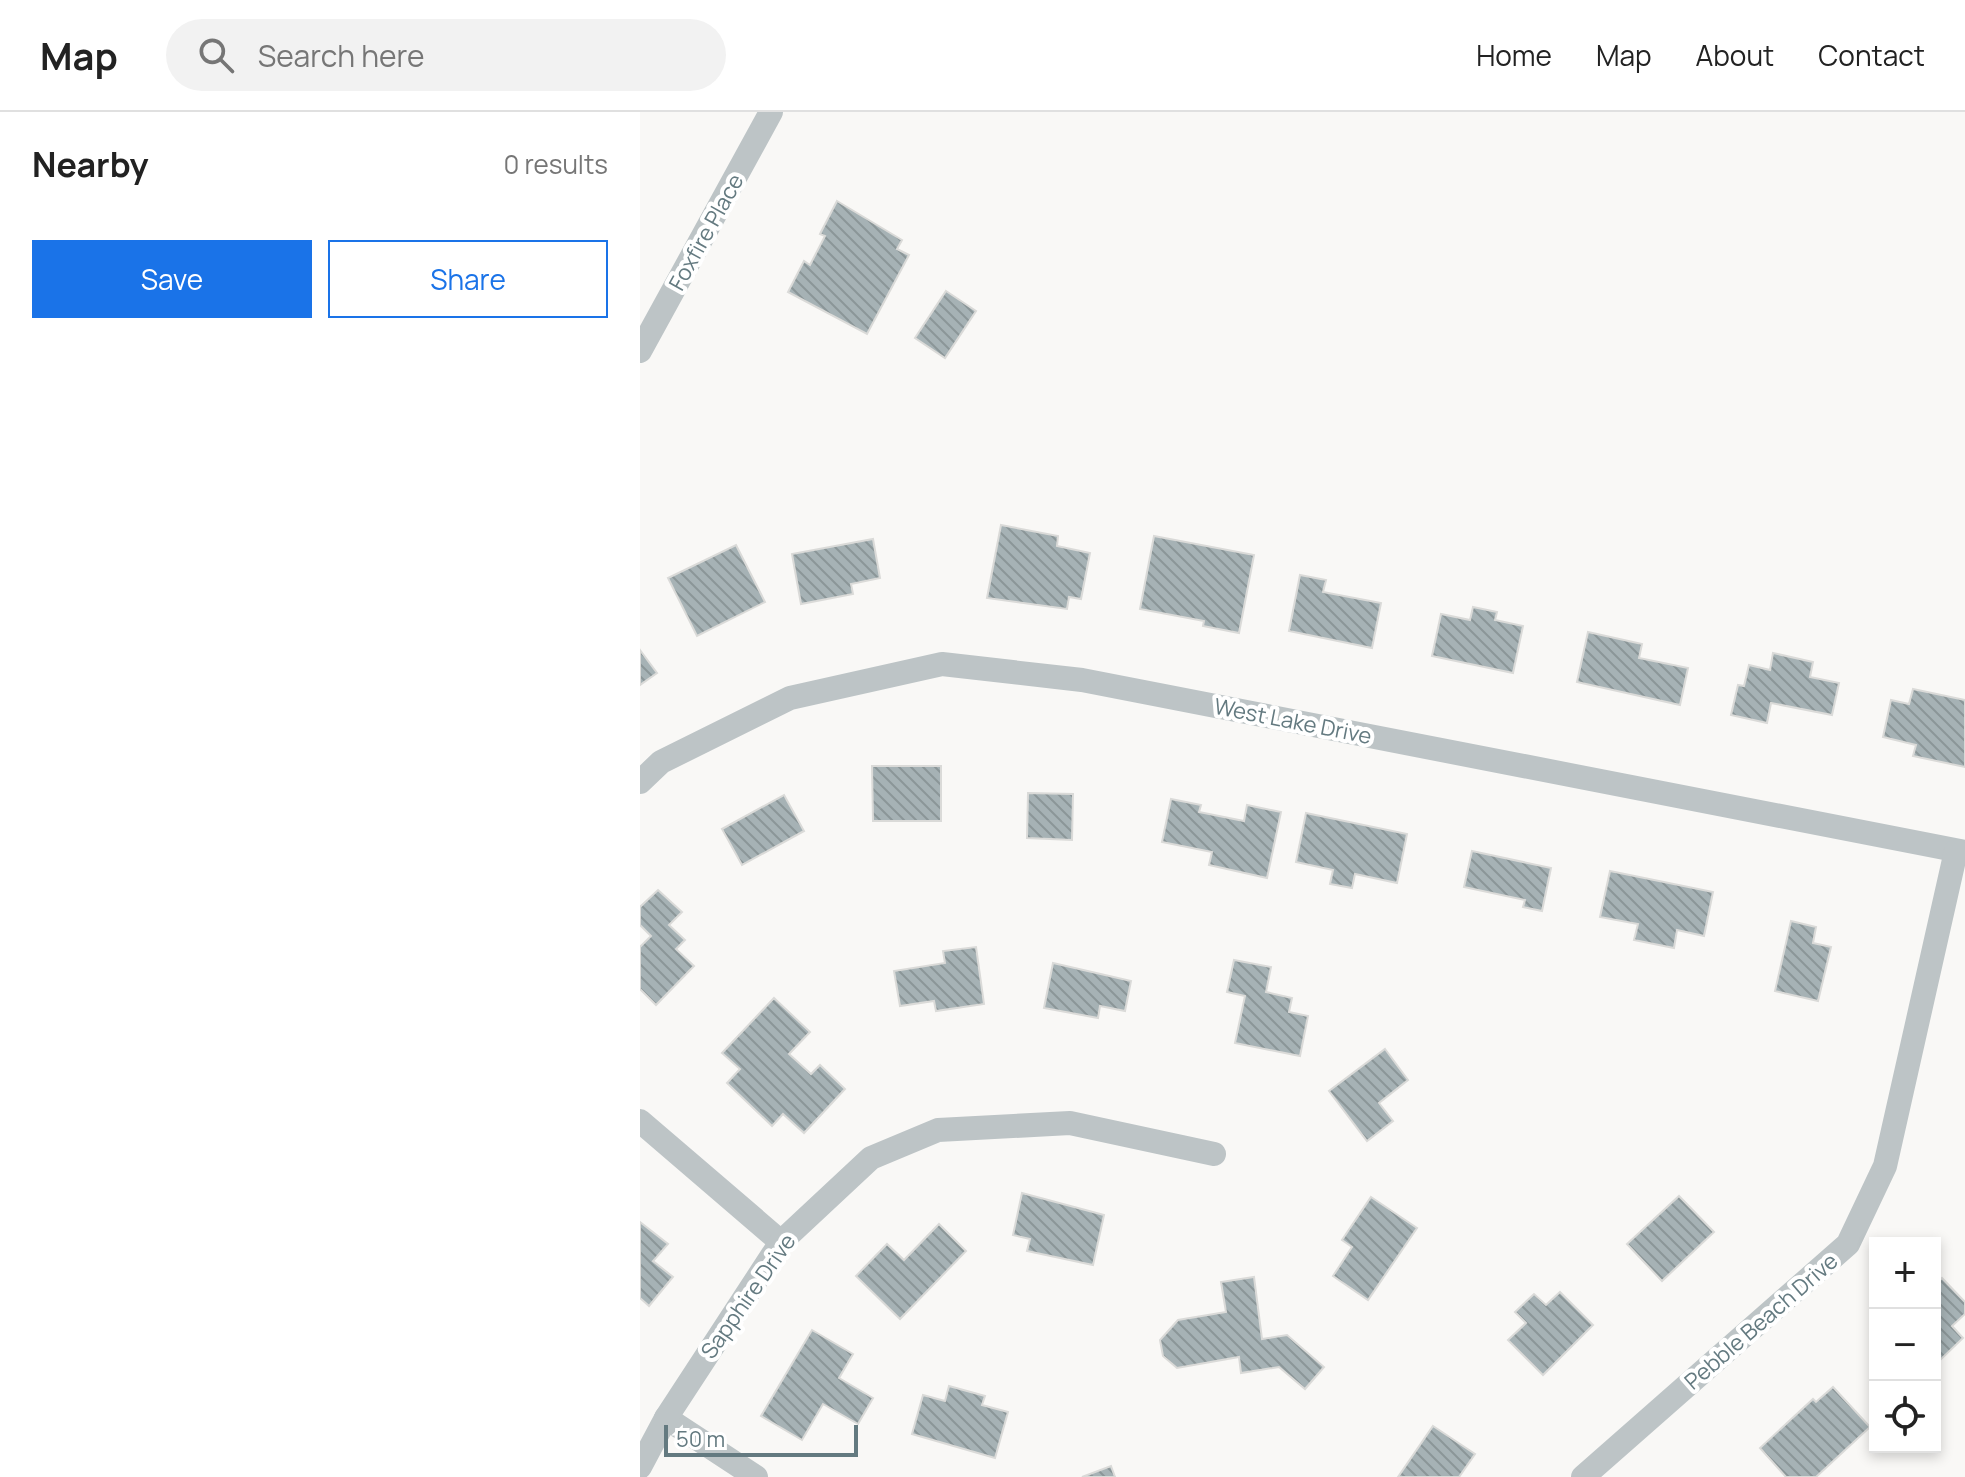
<!DOCTYPE html>
<html lang="en">
<head>
<meta charset="utf-8">
<style>
  body { margin:0; font-family:Manrope,sans-serif; background:#f2f2f2; color:#222 }
  .controls { position:absolute; right:24px; bottom:24px; display:grid; overflow:hidden; border-radius:0px; box-shadow:0 4px 12px #0003 }
  .controls button { width:72px; height:72px; display:grid; place-items:center; padding:0; border:0; border-bottom:2px solid #e0e0e0; background:#fff; color:#222; font:40px sans-serif }
  .scale { position:absolute; left:24px; bottom:20px; width:194px; box-sizing:border-box; padding-left:8px; border:4px solid #647a80; border-top:0; font-size:22px; line-height:28px; white-space:nowrap; color:#647a80; -webkit-text-stroke:6px #fff; paint-order:stroke }
  .list { margin:0; padding:0; list-style:none }
  h2 { display:flex; justify-content:space-between; align-items:center; height:104px; margin:0; padding:0 32px; font-size:34px }
  h2 small { font-size:26px; font-weight:400; color:#767676 }
  .actions { display:flex; gap:16px; padding:24px 32px }
  .actions a { flex:1; padding:18px 0; border:2px solid #1a73e8; border-radius:0px; text-align:center; font-size:28px; color:#1a73e8 }
  .actions .main { background:#1a73e8; color:#fff }
  .icon { flex:none; width:44px; height:44px; fill:none; stroke:currentColor; stroke-width:2; stroke-linecap:round; stroke-linejoin:round }
  .map { position:relative; flex:none; width:1325px; height:1365px; overflow:hidden }
  header { display:flex; align-items:center; gap:48px; box-sizing:border-box; height:112px; padding:0 40px; background:#fff; border-bottom:2px solid #e0e0e0 }
  header strong { font-size:38px }
  nav { display:flex; gap:44px; margin-inline-start:auto; font-size:28px }
  .search { width:560px; height:72px; background:#f2f2f2; display:flex; align-items:center; gap:20px; box-sizing:border-box; padding:0 28px; border-radius:44px; color:#767676; font-size:30px }
  main { display:flex }
  aside { flex:1; background:#fff }
  .map>svg:first-child { display:block }
  .building { fill:url(#building-back-hatch); stroke:#dadad8; stroke-width:2 }
  .lines { fill:none; stroke-linecap:round; stroke-linejoin:round }
  .street { stroke:#bdc4c6; stroke-width:24 }
  .labels { text-anchor:middle; stroke-width:8; stroke-linejoin:round; paint-order:stroke }
  .street-label { font-size:22px; fill:#647a80; stroke:#fff }
</style>
</head>
<body>
<header>
<strong>Map</strong>
<div class="search"><svg class="icon" aria-label="search" viewBox="0 0 24 24"><circle cx="10" cy="10" r="6"/><path d="M15 15l6 6"/></svg>Search here</div>
<nav><a>Home</a><a>Map</a><a>About</a><a>Contact</a></nav>
</header>
<main>
<aside>
<h2>Nearby<small>0 results</small></h2>
<ul class="list">
</ul>
<div class="actions"><a class="main">Save</a><a>Share</a></div>
</aside>
<div class="map">
<svg width="1325" height="1365" viewBox="0 0 1325 1365">
  <defs>
    <pattern id="building-back-hatch" width="6" height="6" patternUnits="userSpaceOnUse" patternTransform="scale(2)"><rect width="6" height="6" fill="#a6b2b5"/><path d="M-1 5l2 2M0 0l6 6M5-1l2 2" fill="none" stroke="#8b9698"/></pattern>
  </defs>
  <rect width="100%" height="100%" fill="#f9f8f6"/>
  <!-- building -->
  <g class="building">
    <polygon points="197,89 262,128 257,137 269,143 227,222 148,180 164,149 170,153 185,124 180,122"/>
    <polygon points="306,179 336,199 305,246 275,226"/>
    <polygon points="361,413 418,424 417,434 450,441 441,487 429,485 427,497 347,486"/>
    <polygon points="514,424 614,443 599,521 563,514 564,509 500,497"/>
    <polygon points="233,427 240,466 211,472 213,482 161,492 152,442"/>
    <polygon points="96,433 125,490 57,524 28,466"/>
    <polygon points="660,463 686,468 683,480 741,491 732,536 649,519"/>
    <polygon points="833,495 857,500 855,508 883,514 873,561 792,544 801,502 830,508"/>
    <polygon points="948,520 1002,532 999,546 1048,556 1040,593 937,570"/>
    <polygon points="0,538 17,561 0,573"/>
    <polygon points="1133,541 1173,550 1170,565 1199,571 1192,603 1131,591 1127,611 1091,603 1098,573 1104,574 1109,553 1130,558"/>
    <polygon points="1273,577 1325,588 1325,655 1273,644 1276,633 1243,625 1251,588 1269,592"/>
    <polygon points="232,654 301,654 301,709 233,709"/>
    <polygon points="388,681 433,682 432,728 387,726"/>
    <polygon points="144,683 164,719 102,753 82,717"/>
    <polygon points="531,687 561,693 559,700 604,709 607,693 641,700 627,766 569,753 572,740 522,730"/>
    <polygon points="666,701 767,722 757,771 715,762 712,776 690,772 693,758 656,750"/>
    <polygon points="832,739 911,756 902,799 883,795 885,788 824,775"/>
    <polygon points="970,759 1073,780 1064,824 1037,818 1034,836 994,828 998,812 960,805"/>
    <polygon points="18,778 42,800 29,813 45,828 36,837 54,854 16,893 0,877 0,835 11,824 0,813 0,795"/>
    <polygon points="1151,809 1176,815 1173,831 1191,835 1178,889 1135,879"/>
    <polygon points="336,835 344,892 296,899 294,889 260,894 254,859 305,851 303,839"/>
    <polygon points="594,848 631,855 626,880 652,886 649,900 668,904 660,944 595,931 605,884 587,880"/>
    <polygon points="413,851 491,869 485,899 460,894 458,906 404,896"/>
    <polygon points="134,886 170,920 149,942 171,962 180,953 205,977 164,1021 143,1002 132,1014 87,971 100,957 82,941"/>
    <polygon points="745,937 768,968 739,991 753,1009 727,1029 689,979"/>
    <polygon points="382,1081 464,1103 453,1153 387,1139 390,1127 373,1123"/>
    <polygon points="1039,1084 1074,1120 1022,1169 987,1132"/>
    <polygon points="731,1085 777,1116 728,1188 693,1164 712,1135 702,1128"/>
    <polygon points="0,1110 28,1132 13,1149 33,1165 9,1194 0,1186"/>
    <polygon points="299,1112 326,1139 260,1207 216,1164 247,1132 264,1148"/>
    <polygon points="614,1165 622,1227 647,1223 684,1255 665,1277 639,1255 601,1261 599,1245 537,1256 523,1244 520,1228 538,1208 586,1200 581,1170"/>
    <polygon points="1302,1166 1325,1190 1325,1202 1312,1214 1323,1226 1295,1253 1295,1173"/>
    <polygon points="920,1180 953,1213 903,1263 868,1228 886,1211 875,1200 894,1182 906,1193"/>
    <polygon points="172,1218 213,1242 199,1266 233,1286 218,1312 183,1292 162,1328 121,1304"/>
    <polygon points="309,1274 345,1284 342,1293 368,1300 355,1346 272,1322 283,1283 305,1289"/>
    <polygon points="1193,1275 1230,1315 1176,1365 1146,1365 1120,1336 1173,1287 1176,1290"/>
    <polygon points="793,1314 835,1342 819,1365 758,1365"/>
    <polygon points="471,1354 475,1365 442,1365"/>
  </g>
  <g class="lines">
    <!-- street -->
    <g class="street">
      <polyline points="0,239 131,0"/>
      <polyline points="0,670 21,650 150,586 302,552 442,568 1325,740"/>
      <polyline points="0,1009 141,1130"/>
      <polyline points="26,1306 116,1365"/>
      <polyline points="0,1355 26,1306 141,1130 231,1046 298,1018 430,1011 574,1042"/>
      <polyline points="943,1365 1208,1132 1245,1054 1316,739"/>
    </g>
  </g>
  <g class="labels">
    <!-- street labels -->
    <g class="street-label">
      <text transform="translate(66 120) rotate(-61)" y="8">Foxfire Place</text>
      <text transform="translate(653 609) rotate(11)" y="8">West Lake Drive</text>
      <text transform="translate(108 1184) rotate(-55)" y="8">Sapphire Drive</text>
      <text transform="translate(1121 1209) rotate(-41)" y="8">Pebble Beach Drive</text>
    </g>
  </g>
</svg>
<div class="controls">
<button>+</button>
<button>−</button>
<button><svg class="icon" aria-label="locate" viewBox="0 0 24 24"><circle cx="12" cy="12" r="6"/><path d="M12 2v4M12 18v4M2 12h4M18 12h4"/></svg></button>
</div>
<div class="scale">50 m</div>
</div>
</main>
</body>
</html>
